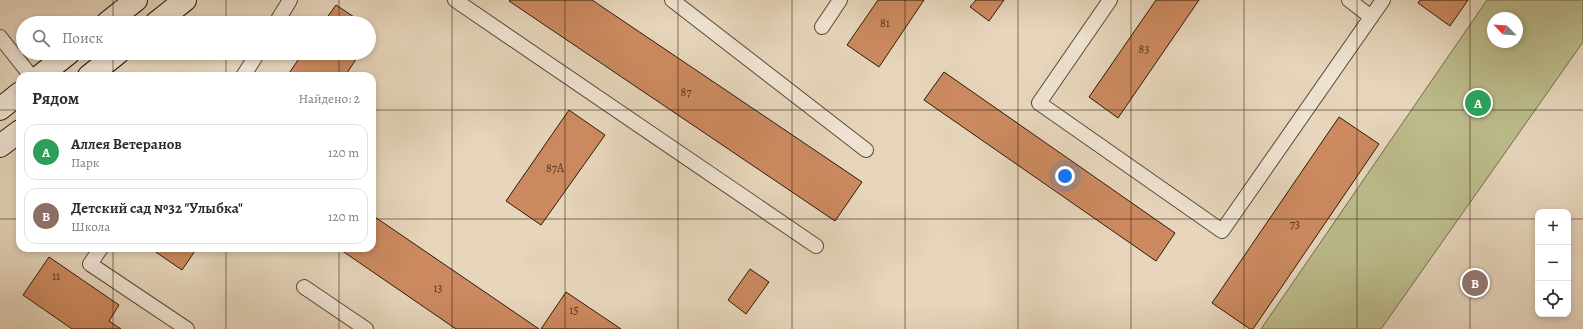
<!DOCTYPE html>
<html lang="ru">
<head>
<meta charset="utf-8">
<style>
  body { margin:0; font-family:Alegreya,serif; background:#f2f2f3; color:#2b2b33 }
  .controls { position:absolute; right:12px; bottom:12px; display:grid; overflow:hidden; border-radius:8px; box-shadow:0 2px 6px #0003 }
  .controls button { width:36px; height:36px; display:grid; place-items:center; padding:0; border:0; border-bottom:1px solid #e1e1e2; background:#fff; color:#2b2b33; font:20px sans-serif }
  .compass { position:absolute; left:1487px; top:12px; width:36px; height:36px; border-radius:50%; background:#fff; box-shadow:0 2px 6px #0003; rotate:295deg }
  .you { position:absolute; left:1065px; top:176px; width:14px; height:14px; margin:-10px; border:3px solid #fff; border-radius:50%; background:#1a73e8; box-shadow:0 0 0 6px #1a73e833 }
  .badge { display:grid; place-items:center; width:26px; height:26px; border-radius:50%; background:#8f2418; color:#fff; font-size:13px; font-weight:700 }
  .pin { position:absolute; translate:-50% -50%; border:2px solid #fff; box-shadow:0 1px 4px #0006 }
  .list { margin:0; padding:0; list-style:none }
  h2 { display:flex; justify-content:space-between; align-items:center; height:52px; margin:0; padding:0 16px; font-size:17px }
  h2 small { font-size:13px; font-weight:400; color:#7c7c81 }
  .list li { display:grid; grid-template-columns:26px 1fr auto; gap:12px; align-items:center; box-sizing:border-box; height:56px; margin:0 8px 8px; padding:0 8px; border:1px solid #e1e1e2; border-radius:12px }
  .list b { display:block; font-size:15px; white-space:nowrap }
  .list p { margin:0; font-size:13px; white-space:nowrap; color:#7c7c81 }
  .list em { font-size:13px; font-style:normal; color:#7c7c81 }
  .icon { flex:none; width:22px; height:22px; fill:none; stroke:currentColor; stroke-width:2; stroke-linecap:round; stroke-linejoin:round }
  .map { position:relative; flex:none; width:1583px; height:329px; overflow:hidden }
  .search { position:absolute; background:#fff; box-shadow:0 2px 6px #0003; left:16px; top:16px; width:360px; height:44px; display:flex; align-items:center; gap:10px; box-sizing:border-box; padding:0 14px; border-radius:22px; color:#7c7c81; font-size:15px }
  .panel { position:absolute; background:#fff; box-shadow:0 2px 6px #0003; left:16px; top:72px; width:360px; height:180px; border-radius:12px }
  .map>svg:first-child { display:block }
  .green { fill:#bcbc8c; stroke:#746b4a; fill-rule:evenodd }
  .building { fill:#cd8a60; stroke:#2c1a09 }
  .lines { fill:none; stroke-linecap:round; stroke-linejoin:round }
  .lane-casing { stroke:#5b4936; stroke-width:16 }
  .secondary-casing { stroke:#2c1a09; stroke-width:24 }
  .lane { stroke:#efe4d3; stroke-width:14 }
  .secondary { stroke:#efe4d3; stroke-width:22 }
  .grid { fill:none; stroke:#2c1a09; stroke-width:1; stroke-opacity:0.55 }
  .labels { text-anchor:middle; stroke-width:3.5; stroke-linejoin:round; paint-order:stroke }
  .number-label { font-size:12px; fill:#54361f }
</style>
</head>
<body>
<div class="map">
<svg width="1583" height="329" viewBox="0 0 1583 329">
  <rect width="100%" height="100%" fill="#e7d6bc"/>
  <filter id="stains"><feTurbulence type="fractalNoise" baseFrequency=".005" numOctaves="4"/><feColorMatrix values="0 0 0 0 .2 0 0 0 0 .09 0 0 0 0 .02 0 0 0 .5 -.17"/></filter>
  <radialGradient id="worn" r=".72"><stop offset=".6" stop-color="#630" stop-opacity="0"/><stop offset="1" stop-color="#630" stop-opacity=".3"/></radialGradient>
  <!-- green -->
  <path class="green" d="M1487 0H1583V42L1381 329H1261ZM1493 18H1517V42H1493Z"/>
  <!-- building -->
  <g class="building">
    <polygon points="510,0 592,0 862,182 835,221 509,1"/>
    <polygon points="878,0 924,0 879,67 847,45"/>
    <polygon points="976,0 1004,0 989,21 970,7"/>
    <polygon points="1156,0 1199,0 1118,118 1089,97"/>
    <polygon points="1420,0 1468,0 1450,26 1418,3"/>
    <polygon points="336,5 363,23 323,23"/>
    <polygon points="369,27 375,32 369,41"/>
    <polygon points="303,53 360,53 345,76 287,76"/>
    <polygon points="944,72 1175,233 1156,261 924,100"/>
    <polygon points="569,110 605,135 541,225 506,201"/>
    <polygon points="1339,117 1379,144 1253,329 1250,329 1212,303"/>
    <polygon points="372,215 539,329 456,329 338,248 372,248"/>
    <polygon points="150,248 197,248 182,270"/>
    <polygon points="49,257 119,305 109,321 121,329 72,329 23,295"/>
    <polygon points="750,269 769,282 746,314 728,300"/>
    <polygon points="566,292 621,329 541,329"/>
  </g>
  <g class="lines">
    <!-- lane casing -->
    <g class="lane-casing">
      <g id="lane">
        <polyline points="455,0 816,246"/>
        <polyline points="672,0 866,150"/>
        <polyline points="1110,0 1039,103 1222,231 1383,0"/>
        <polyline points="1349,0 1371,17"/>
        <polyline points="276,23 290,0"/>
        <polyline points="822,27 840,0"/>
        <polyline points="0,37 31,76"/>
        <polyline points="243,76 258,53"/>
        <polyline points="101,248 90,264 187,329"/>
        <polyline points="304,287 366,329"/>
      </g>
    </g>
    <!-- secondary casing -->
    <g class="secondary-casing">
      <g id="secondary">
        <polyline points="107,23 136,0"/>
        <polyline points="156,23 185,0"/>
        <polyline points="40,76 69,53"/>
        <polyline points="89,76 118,53"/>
        <polyline points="0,109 20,93"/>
        <polyline points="0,146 20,131"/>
      </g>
    </g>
    <!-- lane -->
    <use href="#lane" class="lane"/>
    <!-- secondary -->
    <use href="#secondary" class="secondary"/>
  </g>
  <!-- grid -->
  <path class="grid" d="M113 0V23M226 0V23M339 0V23M452 0V329M565 0V329M678 0V329M792 0V329M905 0V329M1018 0V329M1131 0V329M1244 0V329M1357 0V329M1470 0V329M113 53V76M226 53V76M339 53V76M0 110H20M372 110H1583M0 219H20M372 219H1538M1568 219H1583M113 248V329M226 248V329M339 248V329"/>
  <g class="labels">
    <!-- number labels -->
    <g class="number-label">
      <text x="885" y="27">81</text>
      <text x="1144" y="53">83</text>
      <text x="686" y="96">87</text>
      <text x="555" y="172">87А</text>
      <text x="1295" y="228">73</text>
      <text x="56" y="280">11</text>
      <text x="438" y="292">13</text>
      <text x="574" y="314">15</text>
    </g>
  </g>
  <rect width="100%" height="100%" filter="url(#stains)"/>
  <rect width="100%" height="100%" fill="url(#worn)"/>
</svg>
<div class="controls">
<button>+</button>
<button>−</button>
<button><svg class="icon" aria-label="locate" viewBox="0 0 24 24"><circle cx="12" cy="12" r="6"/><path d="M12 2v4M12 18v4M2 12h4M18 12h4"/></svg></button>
</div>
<svg class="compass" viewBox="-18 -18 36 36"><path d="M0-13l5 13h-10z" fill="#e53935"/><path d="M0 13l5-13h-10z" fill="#7c7c81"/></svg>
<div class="you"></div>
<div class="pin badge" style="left:1478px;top:103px;background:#2e9e5b">A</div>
<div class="pin badge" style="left:1475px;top:283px;background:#8d6e63">B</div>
<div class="search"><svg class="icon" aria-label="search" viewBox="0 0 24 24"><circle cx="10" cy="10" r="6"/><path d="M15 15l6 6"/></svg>Поиск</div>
<section class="panel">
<h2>Рядом<small>Найдено: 2</small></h2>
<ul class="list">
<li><span class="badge" style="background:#2e9e5b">A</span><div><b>Аллея Ветеранов</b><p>Парк</p></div><em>120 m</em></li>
<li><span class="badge" style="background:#8d6e63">B</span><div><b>Детский сад №32 &quot;Улыбка&quot;</b><p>Школа</p></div><em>120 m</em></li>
</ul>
</section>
</div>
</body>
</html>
